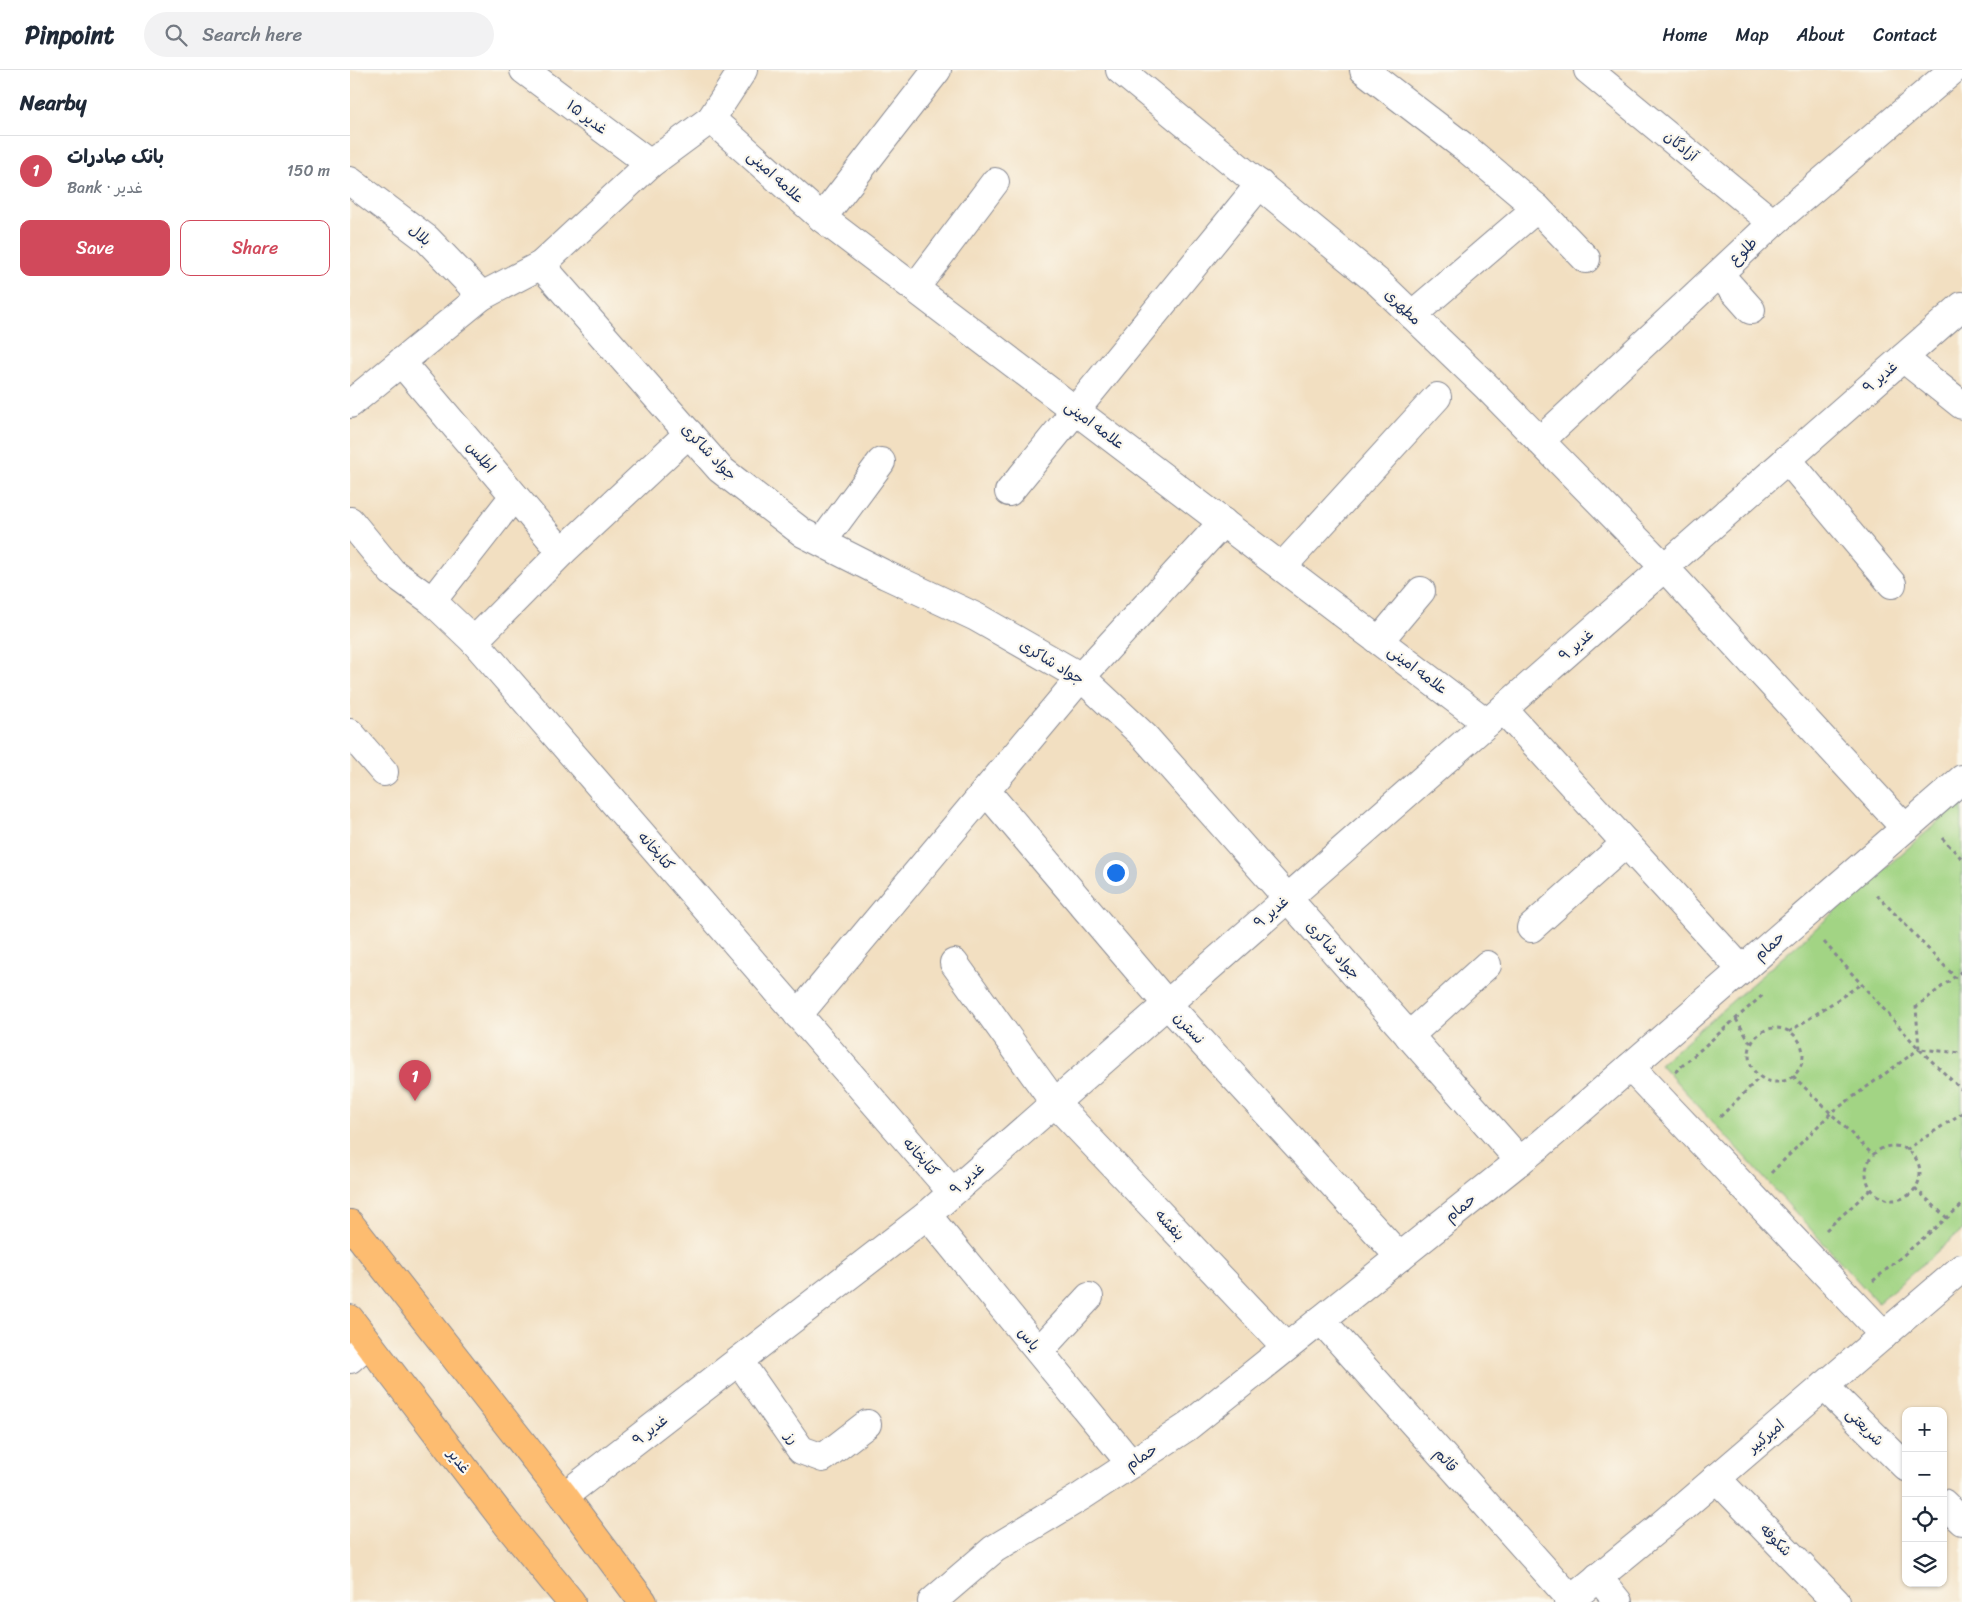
<!DOCTYPE html>
<html lang="en">
<head>
<meta charset="utf-8">
<style>
  body { margin:0; font-family:Sriracha,"Playpen Sans Arabic",sans-serif; background:#f2f2f3; color:#1f2937 }
  .controls { position:absolute; right:15px; bottom:15px; display:grid; overflow:hidden; border-radius:10px; box-shadow:0 1px 4px #0004 }
  .controls button { width:45px; height:45px; display:grid; place-items:center; padding:0; border:0; border-bottom:1px solid #e0e1e3; background:#fff; color:#1f2937; font:25px sans-serif }
  .you { position:absolute; left:765px; top:802px; width:18px; height:18px; margin:-12px; border:4px solid #fff; border-radius:50%; background:#1a73e8; box-shadow:0 0 0 8px #1a73e833 }
  .badge { display:grid; place-items:center; width:32px; height:32px; border-radius:50%; background:#d1495b; color:#fff; font-size:16px; font-weight:700 }
  .pin { position:absolute; translate:-50% -41px; filter:drop-shadow(0 1px 2px #0008) }
  .pin::after { content:''; position:absolute; top:26px; width:18px; height:15px; background:inherit; clip-path:polygon(0 0,100% 0,50% 100%) }
  .list { margin:0; padding:0; list-style:none }
  h2 { display:flex; justify-content:space-between; align-items:center; height:65px; margin:0; padding:0 20px; font-size:21px }
  h2 small { font-size:16px; font-weight:400; color:#747a83 }
  .list li { display:grid; grid-template-columns:32px 1fr auto; gap:15px; align-items:center; box-sizing:border-box; height:70px; padding:0 20px; border-top:1px solid #e0e1e3 }
  .list b { display:block; font-size:19px; white-space:nowrap }
  .list p { margin:0; font-size:16px; white-space:nowrap; color:#747a83 }
  .list em { font-size:16px; font-style:normal; color:#747a83 }
  .actions { display:flex; gap:10px; padding:15px 20px }
  .actions a { flex:1; padding:11px 0; border:1px solid #d1495b; border-radius:10px; text-align:center; font-size:18px; color:#d1495b }
  .actions .main { background:#d1495b; color:#fff }
  .icon { flex:none; width:28px; height:28px; fill:none; stroke:currentColor; stroke-width:2; stroke-linecap:round; stroke-linejoin:round }
  .map { position:relative; flex:none; width:1612px; height:1532px; overflow:hidden }
  header { display:flex; align-items:center; gap:30px; box-sizing:border-box; height:70px; padding:0 25px; background:#fff; border-bottom:1px solid #e0e1e3 }
  header strong { font-size:24px }
  nav { display:flex; gap:28px; margin-inline-start:auto; font-size:18px }
  .search { width:350px; height:45px; background:#f2f2f3; display:flex; align-items:center; gap:12px; box-sizing:border-box; padding:0 18px; border-radius:28px; color:#747a83; font-size:19px }
  main { display:flex }
  aside { flex:1; background:#fff }
  .map>svg:first-child { display:block }
  .green { fill:#a2d484; stroke:#5e8271 }
  .lines { fill:none; stroke-linecap:round; stroke-linejoin:round }
  .minor-casing { stroke:#868790; stroke-width:30 }
  .major-casing { stroke:#868790; stroke-width:30 }
  .path { stroke:#868790; stroke-width:3; stroke-dasharray:4 4; stroke-linecap:butt }
  .minor { stroke:#fff; stroke-width:28 }
  .major { stroke:#fdbc70; stroke-width:28 }
  .labels { text-anchor:middle; stroke-width:4.5; stroke-linejoin:round; paint-order:stroke }
  .street-label { font-size:15px; fill:#1b2f5e; stroke:#fbf7ec }
</style>
</head>
<body>
<header>
<strong>Pinpoint</strong>
<div class="search"><svg class="icon" aria-label="search" viewBox="0 0 24 24"><circle cx="10" cy="10" r="6"/><path d="M15 15l6 6"/></svg>Search here</div>
<nav><a>Home</a><a>Map</a><a>About</a><a>Contact</a></nav>
</header>
<main>
<aside>
<h2>Nearby<small></small></h2>
<ul class="list">
<li><span class="badge">1</span><div><b>بانک صادرات</b><p>Bank · غدیر</p></div><em>150 m</em></li>
</ul>
<div class="actions"><a class="main">Save</a><a>Share</a></div>
</aside>
<div class="map">
<svg width="1612" height="1532" viewBox="0 0 1612 1532">
  <rect width="100%" height="100%" fill="#fbf7ec"/>
  <filter id="ink" filterUnits="userSpaceOnUse"><feTurbulence type="fractalNoise" baseFrequency=".02" numOctaves="2"/><feDisplacementMap in="SourceGraphic" scale="10" xChannelSelector="R" yChannelSelector="G"/><feConvolveMatrix kernelMatrix="1 2 1 2 8 2 1 2 1" color-interpolation-filters="sRGB"/></filter>
  <filter id="wash" filterUnits="userSpaceOnUse"><feTurbulence type="fractalNoise" baseFrequency=".0096" numOctaves="4" result="noise"/><feDisplacementMap in="SourceGraphic" scale="20" xChannelSelector="R" yChannelSelector="G"/><feGaussianBlur stdDeviation="1.12" result="paint"/><feColorMatrix in="noise" values="0 0 0 0 0 0 0 0 0 0 0 0 0 0 0 0 0 1.4 0 .05"/><feComposite in="paint" operator="in"/></filter>
  <g filter="url(#wash)">
    <rect width="100%" height="100%" fill="#f2dfc1"/>
    <!-- green -->
    <polygon class="green" points="1612,731 1612,1160 1528,1233 1310,994"/>
  </g>
  <g filter="url(#ink)">
    <g class="lines">
      <!-- minor casing -->
      <g class="minor-casing">
        <g id="minor">
          <polyline points="174,0 300,94"/>
          <polyline points="770,0 1029,213 1137,317 1314,497 1555,758"/>
          <polyline points="1014,0 1118,80 1187,138 1236,189"/>
          <polyline points="1238,0 1423,153"/>
          <polyline points="361,49 472,148 1137,653"/>
          <polyline points="0,111 77,169 132,226"/>
          <polyline points="472,148 587,0"/>
          <polyline points="191,195 370,399 453,463 536,505 626,547 731,607 795,667 1170,1091"/>
          <polyline points="1369,204 1401,240"/>
          <polyline points="565,218 645,112"/>
          <polyline points="1062,245 1187,138"/>
          <polyline points="1553,288 1612,335"/>
          <polyline points="51,292 212,482"/>
          <polyline points="0,334 132,226 191,195 300,94 361,49 393,0"/>
          <polyline points="1190,371 1423,153 1603,0"/>
          <polyline points="1437,389 1542,514"/>
          <polyline points="659,422 910,114"/>
          <polyline points="0,451 42,502 82,531 124,571 602,1122"/>
          <polyline points="472,472 531,392"/>
          <polyline points="932,497 1087,327"/>
          <polyline points="82,531 164,426"/>
          <polyline points="124,571 212,482 339,363"/>
          <polyline points="1029,571 1071,521"/>
          <polyline points="1153,639 1392,900"/>
          <polyline points="0,663 34,702"/>
          <polyline points="636,721 817,934 1050,1187"/>
          <polyline points="1181,858 1276,773"/>
          <polyline points="604,893 704,1032 936,1277"/>
          <polyline points="448,945 731,607 873,452"/>
          <polyline points="1059,966 1137,895"/>
          <polyline points="1280,997 1534,1265"/>
          <polyline points="577,1145 781,1394"/>
          <polyline points="971,1250 1221,1529"/>
          <polyline points="689,1281 739,1227"/>
          <polyline points="0,1289 18,1273"/>
          <polyline points="389,1291 451,1380 473,1388 517,1354"/>
          <polyline points="1474,1316 1556,1397"/>
          <polyline points="1366,1408 1486,1532"/>
          <polyline points="214,1426 577,1145 1612,236"/>
          <polyline points="1593,1433 1612,1451"/>
          <polyline points="1248,1507 1268,1532"/>
          <polyline points="582,1532 644,1479 732,1426 837,1357 1191,1074 1612,709"/>
          <polyline points="1218,1532 1312,1455 1612,1198"/>
        </g>
      </g>
      <!-- major casing -->
      <g class="major-casing">
        <g id="major">
          <polyline points="0,1154 214,1426 293,1532"/>
          <polyline points="0,1249 157,1454 221,1532"/>
        </g>
      </g>
      <!-- path -->
      <g class="path">
        <polyline points="1592,768 1612,789"/>
        <polyline points="1527,825 1604,906"/>
        <polyline points="1474,872 1569,979 1612,1020"/>
        <polyline points="1612,901 1566,937 1569,979 1612,983"/>
        <polyline points="1386,949 1401,974"/>
        <circle cx="1426" cy="985" r="27"/>
        <polyline points="1439,962 1511,914"/>
        <polyline points="1325,1002 1414,924"/>
        <polyline points="1443,1006 1523,1085"/>
        <polyline points="1370,1047 1410,1007"/>
        <circle cx="1543" cy="1103" r="27"/>
        <polyline points="1556,1080 1612,1043"/>
        <polyline points="1421,1103 1481,1043 1569,979"/>
        <polyline points="1565,1118 1597,1148"/>
        <polyline points="1476,1160 1521,1119"/>
        <polyline points="1523,1211 1612,1135"/>
      </g>
      <!-- minor -->
      <use href="#minor" class="minor"/>
      <!-- major -->
      <use href="#major" class="major"/>
    </g>
  </g>
  <g class="labels">
    <!-- street labels -->
    <g class="street-label">
      <text transform="translate(237 47) rotate(37)" y="5">غدیر ۱۵</text>
      <text transform="translate(1331 76) rotate(39)" y="5">آزادگان</text>
      <text transform="translate(426 107) rotate(42)" y="5">علامه امینی</text>
      <text transform="translate(70 165) rotate(40)" y="5">بلال</text>
      <text transform="translate(1393 181) rotate(-43)" y="5">طلوع</text>
      <text transform="translate(1053 237) rotate(44)" y="5">مطهری</text>
      <text transform="translate(1530 307) rotate(-41)" y="5">غدیر ۹</text>
      <text transform="translate(745 355) rotate(37)" y="5">علامه امینی</text>
      <text transform="translate(359 382) rotate(46)" y="5">جواد شاکری</text>
      <text transform="translate(131 387) rotate(50)" y="5">اطلس</text>
      <text transform="translate(1226 575) rotate(-41)" y="5">غدیر ۹</text>
      <text transform="translate(702 592) rotate(31)" y="5">جواد شاکری</text>
      <text transform="translate(1068 600) rotate(37)" y="5">علامه امینی</text>
      <text transform="translate(306 781) rotate(49)" y="5">کتابخانه</text>
      <text transform="translate(921 842) rotate(-41)" y="5">غدیر ۹</text>
      <text transform="translate(1419 876) rotate(-41)" y="5">حمام</text>
      <text transform="translate(983 880) rotate(48)" y="5">جواد شاکری</text>
      <text transform="translate(839 958) rotate(47)" y="5">نسترن</text>
      <text transform="translate(571 1087) rotate(49)" y="5">کتابخانه</text>
      <text transform="translate(617 1109) rotate(-41)" y="5">غدیر ۹</text>
      <text transform="translate(1110 1138) rotate(-39)" y="5">حمام</text>
      <text transform="translate(820 1155) rotate(47)" y="5">بنفشه</text>
      <text transform="translate(679 1269) rotate(51)" y="5">یاس</text>
      <text transform="translate(1515 1357) rotate(45)" y="5">شریعتی</text>
      <text transform="translate(300 1360) rotate(-38)" y="5">غدیر ۹</text>
      <text transform="translate(1416 1366) rotate(-40)" y="5">امیرکبیر</text>
      <text transform="translate(442 1368) rotate(55)" y="5">رز</text>
      <text transform="translate(791 1387) rotate(-33)" y="5">حمام</text>
      <text transform="translate(1096 1390) rotate(48)" y="5">قائم</text>
      <text transform="translate(109 1391) rotate(53)" y="5">غدیر</text>
      <text transform="translate(1426 1470) rotate(46)" y="5">شکوفه</text>
    </g>
  </g>
</svg>
<div class="controls">
<button>+</button>
<button>−</button>
<button><svg class="icon" aria-label="locate" viewBox="0 0 24 24"><circle cx="12" cy="12" r="6"/><path d="M12 2v4M12 18v4M2 12h4M18 12h4"/></svg></button>
<button><svg class="icon" aria-label="layers" viewBox="0 0 24 24"><path d="M12 4l9 5-9 5-9-5zM3 14l9 5 9-5"/></svg></button>
</div>
<div class="you"></div>
<div class="pin badge" style="left:65px;top:1031px">1</div>
</div>
</main>
</body>
</html>
